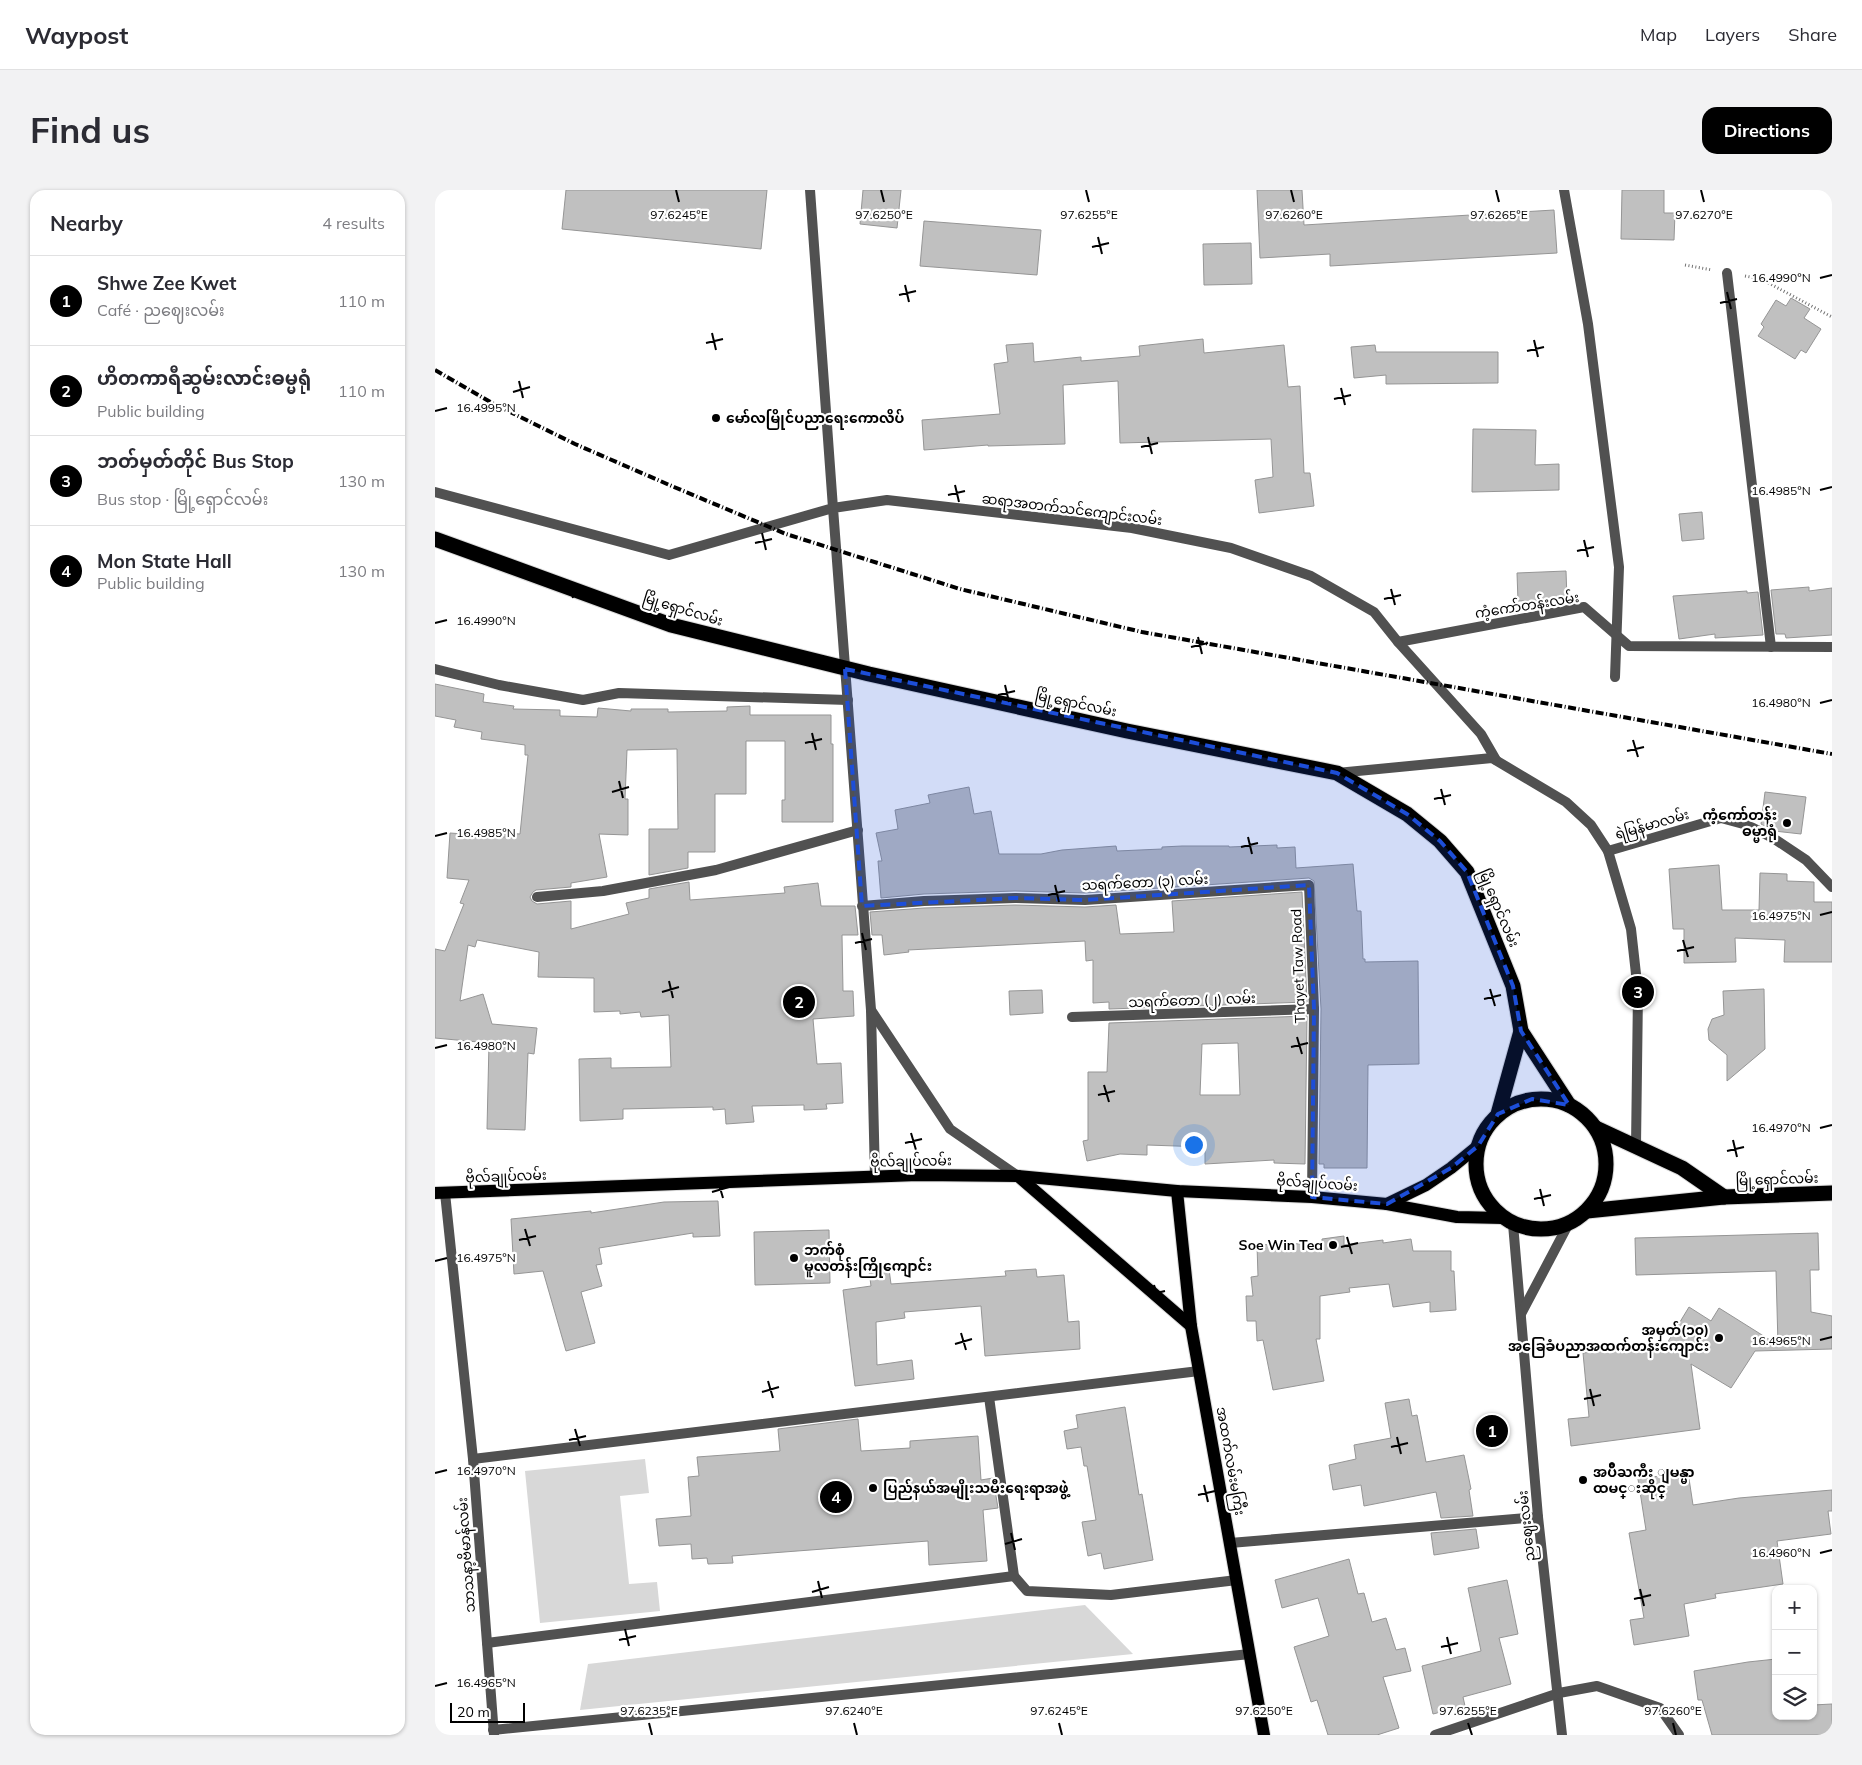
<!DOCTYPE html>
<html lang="en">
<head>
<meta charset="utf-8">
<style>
  body { margin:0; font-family:Mulish,"Noto Sans Myanmar",sans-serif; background:#f2f2f3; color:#2b2b33 }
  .controls { position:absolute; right:15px; bottom:15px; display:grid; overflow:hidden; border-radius:10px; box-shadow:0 1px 4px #0004 }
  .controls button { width:45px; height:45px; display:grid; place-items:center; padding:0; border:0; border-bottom:1px solid #e1e1e2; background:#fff; color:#2b2b33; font:25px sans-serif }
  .scale { position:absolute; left:15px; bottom:12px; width:75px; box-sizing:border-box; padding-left:5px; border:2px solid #000; border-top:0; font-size:14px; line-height:18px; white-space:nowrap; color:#000; -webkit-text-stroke:4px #fff; paint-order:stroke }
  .you { position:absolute; left:758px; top:954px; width:18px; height:18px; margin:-12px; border:4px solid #fff; border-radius:50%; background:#1a73e8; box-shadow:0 0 0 8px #1a73e833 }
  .badge { display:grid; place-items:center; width:32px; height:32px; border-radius:50%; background:#000; color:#fff; font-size:16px; font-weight:700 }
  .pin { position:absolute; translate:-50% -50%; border:2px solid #fff; box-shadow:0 1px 5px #0006 }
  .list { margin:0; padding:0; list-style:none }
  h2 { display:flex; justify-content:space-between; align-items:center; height:65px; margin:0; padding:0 20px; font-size:21px }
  h2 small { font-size:16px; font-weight:400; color:#7c7c81 }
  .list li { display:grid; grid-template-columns:32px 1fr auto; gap:15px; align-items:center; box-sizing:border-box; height:90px; padding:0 20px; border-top:1px solid #e1e1e2 }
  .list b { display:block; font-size:19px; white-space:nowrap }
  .list p { margin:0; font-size:16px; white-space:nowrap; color:#7c7c81 }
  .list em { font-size:16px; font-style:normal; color:#7c7c81 }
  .icon { flex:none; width:28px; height:28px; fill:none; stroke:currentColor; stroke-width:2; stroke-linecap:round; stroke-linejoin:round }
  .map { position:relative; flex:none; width:1397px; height:1545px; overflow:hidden; border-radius:15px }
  header { display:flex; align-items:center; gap:30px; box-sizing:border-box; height:70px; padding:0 25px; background:#fff; border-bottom:1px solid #e1e1e2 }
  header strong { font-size:24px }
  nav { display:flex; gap:28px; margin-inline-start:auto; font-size:18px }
  .intro { display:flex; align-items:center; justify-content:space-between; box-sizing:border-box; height:120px; padding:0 30px }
  h1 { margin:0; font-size:35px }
  .button { padding:12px 22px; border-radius:15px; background:#000; color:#fff; font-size:18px; font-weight:700 }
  main { display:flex; gap:30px; padding:0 30px }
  aside { flex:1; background:#fff; border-radius:15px; box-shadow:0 1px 4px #0004 }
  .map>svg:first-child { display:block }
  .green { fill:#d8d8d8 }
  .building { fill:#c0c0c0; stroke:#959595; fill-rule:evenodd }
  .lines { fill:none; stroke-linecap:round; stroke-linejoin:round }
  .primary-casing { stroke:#dbdbdb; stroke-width:14 }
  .highway-casing { stroke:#dbdbdb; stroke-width:17 }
  .path { stroke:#737373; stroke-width:3; stroke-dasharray:1 2.5; stroke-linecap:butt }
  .lane { stroke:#515151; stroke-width:10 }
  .street { stroke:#515151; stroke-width:10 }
  .primary { stroke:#000; stroke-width:12 }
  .highway { stroke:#000; stroke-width:15 }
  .rail { stroke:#000; stroke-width:4; stroke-dasharray:8 2.5 1 2.5; stroke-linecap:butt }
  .marked { fill:#1d4ed8; fill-opacity:0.2; stroke:#1d4ed8; stroke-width:4; stroke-dasharray:10 6; stroke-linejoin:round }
  .ticks { fill:none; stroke:#000; stroke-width:2 }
  .poi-dot { fill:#000; stroke:#fff; stroke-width:2 }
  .labels { text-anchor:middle; stroke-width:4.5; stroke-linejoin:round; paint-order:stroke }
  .poi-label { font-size:14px; font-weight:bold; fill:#000; stroke:#fff; text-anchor:start }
  .street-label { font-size:14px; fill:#000; stroke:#fff }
  .ticks-label { font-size:12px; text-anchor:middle; fill:#000; stroke:#fff; stroke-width:4.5; stroke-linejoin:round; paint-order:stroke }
</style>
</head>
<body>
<header>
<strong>Waypost</strong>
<nav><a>Map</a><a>Layers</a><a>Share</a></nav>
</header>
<div class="intro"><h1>Find us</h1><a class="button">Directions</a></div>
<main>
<aside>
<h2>Nearby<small>4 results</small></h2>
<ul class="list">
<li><span class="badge">1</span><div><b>Shwe Zee Kwet</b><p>Café · ညဈေးလမ်း</p></div><em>110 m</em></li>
<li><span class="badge">2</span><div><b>ဟိတကာရီဆွမ်းလာင်းဓမ္မရုံ</b><p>Public building</p></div><em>110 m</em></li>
<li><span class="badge">3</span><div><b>ဘတ်မှတ်တိုင် Bus Stop</b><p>Bus stop · မြို့ရှောင်လမ်း</p></div><em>130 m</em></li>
<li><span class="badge">4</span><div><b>Mon State Hall</b><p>Public building</p></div><em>130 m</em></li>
</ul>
</aside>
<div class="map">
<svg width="1397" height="1545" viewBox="0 0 1397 1545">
  <rect width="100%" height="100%" fill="#fff"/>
  <!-- green -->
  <g class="green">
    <polygon points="210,1269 214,1303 185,1306 194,1394 222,1392 225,1421 105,1433 90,1281"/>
    <polygon points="650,1415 698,1464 145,1520 153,1474"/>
  </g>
  <!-- building -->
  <g class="building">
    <polygon points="131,0 332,0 326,59 127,39"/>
    <polygon points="428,0 466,0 462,38 425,34"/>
    <polygon points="822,0 867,0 869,35 1119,20 1122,63 895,76 895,64 825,68"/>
    <polygon points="1187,0 1229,0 1229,23 1240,23 1239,50 1186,49"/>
    <polygon points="489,31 606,40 602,85 485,76"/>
    <polygon points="816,53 817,94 769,95 768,54"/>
    <polygon points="1356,108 1375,119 1369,128 1386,139 1371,163 1366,160 1360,169 1323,146 1329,137 1326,134 1341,110 1351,116"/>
    <polygon points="768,149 769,163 849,155 853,197 865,196 869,283 875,283 879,316 824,323 820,290 838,287 836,249 685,253 683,191 628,195 630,254 553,256 553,255 489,260 487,230 565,224 559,174 573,172 571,155 598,153 599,172 646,167 646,171 705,166 704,156"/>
    <polygon points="940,155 941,162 1063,162 1063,193 951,194 951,185 919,188 916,157"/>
    <polygon points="1038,239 1101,240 1100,275 1124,274 1124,300 1037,302"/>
    <polygon points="1267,322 1269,349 1247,351 1244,324"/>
    <polygon points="1131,381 1132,409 1083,411 1082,383"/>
    <polygon points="1374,397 1374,401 1397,398 1397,445 1351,448 1350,444 1341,444 1336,400"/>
    <polygon points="1312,401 1312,403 1323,402 1328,445 1280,448 1280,444 1244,449 1238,406"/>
    <polygon points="0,494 49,504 48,512 79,516 78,519 125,520 125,526 162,527 163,518 196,521 196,519 233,519 233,522 292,521 292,517 315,516 315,525 396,525 396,554 398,554 398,632 347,632 347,610 350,610 350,551 311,551 311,604 280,604 280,662 253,662 253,678 214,685 214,639 243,639 242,559 192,560 190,609 193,609 193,645 164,644 172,687 136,693 136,697 101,700 98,702 95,707 97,711 102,714 136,711 136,739 194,724 191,713 214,708 214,699 254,692 255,710 350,703 349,697 383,693 386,716 420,716 423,745 407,745 408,801 418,801 419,826 378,829 382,874 406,873 408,913 391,914 392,919 369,920 369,915 317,916 319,932 291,934 290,919 278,920 278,917 188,919 188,929 145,931 144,869 176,868 176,878 236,877 234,825 206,827 205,822 185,824 185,821 159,822 159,788 103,787 104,762 42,750 40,757 33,755 25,811 48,804 57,834 102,838 99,864 93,863 90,940 52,939 54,853 0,848 0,759 10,761 29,714 25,713 34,690 12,688 15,643 70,647 70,643 85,644 93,565 90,565 90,555 46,549 47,542 19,537 21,530 0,526"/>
    <polygon points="534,597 539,624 556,621 564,664 606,664 627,660 681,656 682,661 727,659 727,657 747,656 794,656 794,657 842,655 842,658 860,657 861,678 918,674 922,721 926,721 928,769 930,769 930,772 983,771 984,874 933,875 932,978 889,978 889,974 884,974 886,819 879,691 874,688 650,703 580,701 489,704 446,708 443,671 447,671 441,643 463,639 460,620 495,613 493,605"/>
    <polygon points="1330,602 1371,607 1366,644 1339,641 1326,634"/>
    <polygon points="1284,675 1287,720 1324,720 1325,683 1352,684 1352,691 1379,692 1379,712 1397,712 1397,772 1349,772 1350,750 1300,748 1301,772 1249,773 1249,739 1238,739 1234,679"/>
    <polygon points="867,702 872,812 674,819 674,812 658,813 658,770 651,771 650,751 473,760 474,762 449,765 447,745 437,745 435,722 489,718 580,715 650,717 681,715 685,744 739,742 737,711"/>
    <polygon points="1329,799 1330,859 1292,891 1292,865 1274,850 1273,839 1277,829 1289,825 1288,801"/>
    <polygon points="607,800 608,823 575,825 574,801"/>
    <path d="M872 826 870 974 839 973V970L770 974V957L712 955V965L685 964 652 971 648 951 653 950V882H672L674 833ZM803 853 805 905H765L767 854Z"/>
    <polygon points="283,1011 285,1046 258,1047 258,1043 164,1058 167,1074 161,1075 167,1096 146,1102 160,1153 131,1161 108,1081 79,1084 76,1029 156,1021 156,1023 229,1012"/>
    <polygon points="394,1040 395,1093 320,1095 319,1042"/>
    <polygon points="1383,1043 1384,1080 1375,1080 1376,1122 1397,1126 1397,1159 1320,1161 1296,1198 1256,1174 1265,1239 1136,1256 1133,1229 1154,1227 1148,1163 1231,1155 1254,1117 1276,1131 1284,1118 1343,1155 1341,1081 1201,1085 1200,1048"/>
    <polygon points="909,1046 909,1055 948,1050 948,1053 976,1049 978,1061 1016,1061 1016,1081 1019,1081 1021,1120 995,1122 995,1112 958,1117 954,1094 914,1098 915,1102 885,1106 885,1149 881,1149 889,1191 838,1200 828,1150 822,1151 821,1131 812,1131 811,1106 818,1106 816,1087 823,1086 822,1055 887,1053 887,1049"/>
    <polygon points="454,1079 456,1094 571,1086 570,1081 601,1079 602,1087 629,1085 633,1132 644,1131 645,1159 550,1166 546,1116 469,1122 470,1128 441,1132 442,1175 477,1170 479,1189 420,1196 408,1100 436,1096 434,1081"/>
    <polygon points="974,1209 977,1226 982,1225 991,1272 1029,1265 1036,1299 1034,1300 1038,1326 1006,1328 1001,1302 929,1316 926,1295 898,1300 894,1275 921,1269 919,1255 956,1248 950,1213"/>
    <polygon points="690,1217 704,1305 707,1304 718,1370 669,1379 666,1363 653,1366 647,1332 661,1330 652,1276 649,1276 646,1257 632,1259 629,1241 643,1238 641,1225"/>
    <polygon points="423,1229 426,1261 475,1258 475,1251 543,1246 546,1290 558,1288 563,1318 548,1320 552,1371 494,1375 493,1351 297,1366 298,1373 273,1374 272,1368 257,1369 256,1354 224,1356 221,1329 256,1326 253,1287 264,1286 262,1267 345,1261 343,1239"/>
    <polygon points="1253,1282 1258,1315 1304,1308 1397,1300 1397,1321 1393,1321 1396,1344 1342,1351 1348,1394 1280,1404 1281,1408 1249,1414 1254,1446 1199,1455 1195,1430 1209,1428 1194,1343 1211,1340 1203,1289"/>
    <polygon points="1041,1339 1044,1358 999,1365 996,1343"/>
    <polygon points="914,1369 923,1404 929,1403 937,1432 951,1428 961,1460 970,1458 976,1481 948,1487 964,1538 942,1545 893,1545 882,1510 876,1512 859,1457 894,1446 883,1408 847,1418 840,1390"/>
    <polygon points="1072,1390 1083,1444 1064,1448 1076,1494 1028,1507 1030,1516 998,1524 987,1476 1046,1461 1033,1398"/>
    <polygon points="1341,1469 1341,1526 1378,1526 1378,1515 1397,1514 1397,1545 1277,1545 1267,1510 1263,1510 1259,1481 1313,1472"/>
  </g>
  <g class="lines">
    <!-- primary casing -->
    <g class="primary-casing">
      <g id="primary">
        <polyline points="583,986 756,1136"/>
        <polyline points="742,1001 756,1136 829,1545"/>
        <polyline points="0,1003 483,985 583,986 742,1001 877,1007 952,1014 1022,1027 1068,1028"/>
        <polyline points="952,1014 991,995 1016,978 1043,956"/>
      </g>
    </g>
    <!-- highway casing -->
    <g class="highway-casing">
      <g id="highway">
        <polyline points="0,349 236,435 434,484 692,541 902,583 972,624 1005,651 1032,682 1078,796 1086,841 1134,915"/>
        <circle cx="1106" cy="974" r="65"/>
        <polyline points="1063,924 1086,841"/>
        <polyline points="1161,938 1247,978 1289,1007"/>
        <polyline points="1152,1021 1289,1007 1397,1003"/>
      </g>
    </g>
    <!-- path -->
    <g class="path">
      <polyline points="1250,75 1277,80"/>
      <polyline points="1310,86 1326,89 1397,127"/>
    </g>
    <!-- lane -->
    <g class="lane">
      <polyline points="1292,83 1336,457"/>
      <polyline points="0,479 64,495 148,510 184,503 413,510"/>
      <polyline points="902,583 1057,568 1131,612 1156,635 1173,661 1196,739 1203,802 1201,956"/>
      <polyline points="1173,661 1286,628 1312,635 1338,648 1371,670 1397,697"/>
      <polyline points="554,1207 579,1386 592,1401 676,1405 802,1390"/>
      <polyline points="38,1269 764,1181"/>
      <polyline points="795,1353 1103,1327"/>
      <polyline points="52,1453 579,1386"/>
    </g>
    <!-- street -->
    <g class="street">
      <polyline points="1129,0 1153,134 1184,377 1180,487"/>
      <polyline points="0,302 234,365 398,318 375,0"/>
      <polyline points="1061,570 1046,544 963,452 1149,417 1194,456 1397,457"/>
      <polyline points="102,707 168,701 281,680 423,640"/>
      <polyline points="427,716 489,711 580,708 650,710 874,695 879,819 877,1007"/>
      <polyline points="436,820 440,987"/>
      <polyline points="637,827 879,819"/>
      <polyline points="583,986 515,939 436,820 398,318 452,310 697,338 796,358 876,386 939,422 963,452"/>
      <polyline points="10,1003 38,1269 59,1545"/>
      <polyline points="1078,1034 1103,1327 1127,1545"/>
      <polyline points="1086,1124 1134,1033"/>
      <polyline points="58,1540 815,1464"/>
      <polyline points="1000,1545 1124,1503 1162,1496 1225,1518 1244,1545"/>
    </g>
    <!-- primary -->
    <use href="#primary" class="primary"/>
    <!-- highway -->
    <use href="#highway" class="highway"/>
    <!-- rail -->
    <polyline class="rail" points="0,180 57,213 140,254 239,297 351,344 525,399 707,442 1397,564"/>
  </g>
  <!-- marked area -->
  <path class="marked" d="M410 479 902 583 972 624 1005 651 1032 682 1078 796 1086 841 1134 915 1097 909 1063 924 1043 956 1016 978 952 1014 877 1007 879 819 874 695 650 710 580 708 427 716Z"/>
  <!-- ticks -->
  <path class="ticks" d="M241 0 244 12M446 0 449 12M651 0 654 12M856 0 859 12M1061 0 1064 12M1266 0 1269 12M663 47 667 64M657 57 674 53M1385 88 1397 85M470 95 474 112M1292 102 1296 119M464 105 481 101M1285 113 1302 109M277 143 281 160M1099 150 1103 167M271 153 288 149M1092 161 1109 157M84 191 88 208M906 198 910 215M78 202 95 197M899 209 916 205M0 221 12 218M713 247 717 264M706 257 723 253M520 295 524 312M1385 300 1397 297M513 305 530 301M327 343 331 360M1149 350 1153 367M320 353 337 349M1142 361 1159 357M134 391 138 408M956 399 960 415M127 402 144 397M949 409 966 405M0 433 12 430M763 447 767 464M756 457 773 453M570 495 574 512M563 505 580 501M1385 513 1397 510M377 543 381 560M1198 550 1203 567M370 553 387 549M1192 561 1209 557M184 591 188 608M1006 599 1010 615M177 602 194 597M999 609 1016 605M0 646 12 643M813 647 817 664M806 657 823 653M620 695 624 712M613 705 630 701M1385 725 1397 722M427 743 431 760M1248 750 1253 767M420 753 437 749M1242 761 1259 757M234 791 238 808M1055 799 1060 816M227 802 244 797M1049 809 1066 805M862 847 867 864M856 857 873 853M0 858 12 855M669 895 674 912M663 905 680 901M1385 938 1397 935M476 943 481 960M1298 950 1302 967M470 953 487 949M1292 961 1309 957M283 991 288 1008M1105 999 1109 1016M277 1002 294 997M1099 1009 1116 1005M90 1039 95 1056M912 1047 917 1064M84 1050 101 1046M906 1057 923 1053M0 1071 12 1068M719 1095 724 1112M713 1105 730 1101M526 1143 531 1160M1385 1150 1397 1147M520 1154 537 1149M333 1191 338 1208M1155 1199 1159 1216M327 1202 344 1197M1149 1209 1166 1205M140 1239 145 1256M962 1247 966 1264M134 1250 151 1246M956 1257 973 1253M0 1283 12 1280M769 1295 773 1312M763 1305 780 1301M576 1343 580 1360M570 1354 587 1349M1385 1363 1397 1360M383 1391 387 1408M1205 1399 1209 1416M377 1402 394 1397M1199 1409 1216 1405M190 1439 194 1456M1012 1447 1016 1464M184 1450 201 1446M1006 1457 1023 1453M0 1496 12 1493M214 1533 217 1545M419 1533 422 1545M624 1533 627 1545M829 1533 832 1545M1033 1533 1037 1545M1238 1533 1241 1545"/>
  <!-- markers -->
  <g class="poi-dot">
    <circle cx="281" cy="228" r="5"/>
    <circle cx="1352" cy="633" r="5"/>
    <circle cx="898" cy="1055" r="5"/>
    <circle cx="359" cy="1068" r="5"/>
    <circle cx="1284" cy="1148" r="5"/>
    <circle cx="1148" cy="1290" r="5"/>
    <circle cx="438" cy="1298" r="5"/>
  </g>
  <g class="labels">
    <!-- poi labels -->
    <g class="poi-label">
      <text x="291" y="233">မော်လမြိုင်ပညာရေးကောလိပ်</text>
      <text x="1342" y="630" text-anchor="end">ကံ့ကော်တန်း<tspan x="1342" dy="16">ဓမ္မာရုံ</tspan></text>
      <text x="888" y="1060" text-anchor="end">Soe Win Tea</text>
      <text x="369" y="1065">ဘက်စုံ<tspan x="369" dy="16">မူလတန်းကြိုကျောင်း</tspan></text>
      <text x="1274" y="1145" text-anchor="end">အမှတ်(၁၀)<tspan x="1274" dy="16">အခြေခံပညာအထက်တန်းကျောင်း</tspan></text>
      <text x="1158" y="1287">အပ်ိဳႀကီး ျမန္မာ<tspan x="1158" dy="16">ထမင္းဆိုင္</tspan></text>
      <text x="448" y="1303">ပြည်နယ်အမျိုးသမီးရေးရာအဖွဲ့</text>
    </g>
    <!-- street labels -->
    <g class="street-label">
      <text transform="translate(637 319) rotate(7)" y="5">ဆရာအတက်သင်ကျောင်းလမ်း</text>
      <text transform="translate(1092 415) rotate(-9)" y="5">ကံ့ကော်တန်းလမ်း</text>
      <text transform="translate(248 419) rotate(17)" y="5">မြို့ရှောင်လမ်း</text>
      <text transform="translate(641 513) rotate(12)" y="5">မြို့ရှောင်လမ်း</text>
      <text transform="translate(1217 634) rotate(-16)" y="5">ရဲမြန်မာလမ်း</text>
      <text transform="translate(710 692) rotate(-3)" y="5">သရက်တော (၃) လမ်း</text>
      <text transform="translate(1064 718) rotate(67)" y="5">မြို့ရှောင်လမ်း</text>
      <text transform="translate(863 776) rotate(-92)" y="5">Thayet Taw Road</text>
      <text transform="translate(757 810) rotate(-2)" y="5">သရက်တော (၂) လမ်း</text>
      <text transform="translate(476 971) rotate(-1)" y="5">ဗိုလ်ချုပ်လမ်း</text>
      <text transform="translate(71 986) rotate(-2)" y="5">ဗိုလ်ချုပ်လမ်း</text>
      <text transform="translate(1342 989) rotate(-2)" y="5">မြို့ရှောင်လမ်း</text>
      <text transform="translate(882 993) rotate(4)" y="5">ဗိုလ်ချုပ်လမ်း</text>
      <text transform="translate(796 1271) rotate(80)" y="5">အထက်လမ်းမကြီး</text>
      <text transform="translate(1091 1336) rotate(-96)" y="5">ညဈေးလမ်း</text>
      <text transform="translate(31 1365) rotate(-94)" y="5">သာသနာ့ဗိမာန်လမ်း</text>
    </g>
  </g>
  <g class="ticks-label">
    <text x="244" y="29">97.6245°E</text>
    <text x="449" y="29">97.6250°E</text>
    <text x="654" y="29">97.6255°E</text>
    <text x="859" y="29">97.6260°E</text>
    <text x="1064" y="29">97.6265°E</text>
    <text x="1269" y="29">97.6270°E</text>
    <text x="1346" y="92">16.4990°N</text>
    <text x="51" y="222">16.4995°N</text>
    <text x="1346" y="305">16.4985°N</text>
    <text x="51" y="435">16.4990°N</text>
    <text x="1346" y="517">16.4980°N</text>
    <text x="51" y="647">16.4985°N</text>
    <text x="1346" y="730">16.4975°N</text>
    <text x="51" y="860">16.4980°N</text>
    <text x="1346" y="942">16.4970°N</text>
    <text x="51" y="1072">16.4975°N</text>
    <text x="1346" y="1155">16.4965°N</text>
    <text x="51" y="1285">16.4970°N</text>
    <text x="1346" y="1367">16.4960°N</text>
    <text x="51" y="1497">16.4965°N</text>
    <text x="214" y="1525">97.6235°E</text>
    <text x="419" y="1525">97.6240°E</text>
    <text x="624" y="1525">97.6245°E</text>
    <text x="829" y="1525">97.6250°E</text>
    <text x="1033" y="1525">97.6255°E</text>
    <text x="1238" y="1525">97.6260°E</text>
  </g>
</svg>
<div class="controls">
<button>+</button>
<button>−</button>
<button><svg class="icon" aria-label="layers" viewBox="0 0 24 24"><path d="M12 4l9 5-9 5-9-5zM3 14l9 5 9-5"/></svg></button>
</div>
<div class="scale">20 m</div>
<div class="you"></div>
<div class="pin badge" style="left:1057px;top:1241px">1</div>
<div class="pin badge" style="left:364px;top:812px">2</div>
<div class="pin badge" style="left:1203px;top:802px">3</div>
<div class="pin badge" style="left:401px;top:1307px">4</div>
</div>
</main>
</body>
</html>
